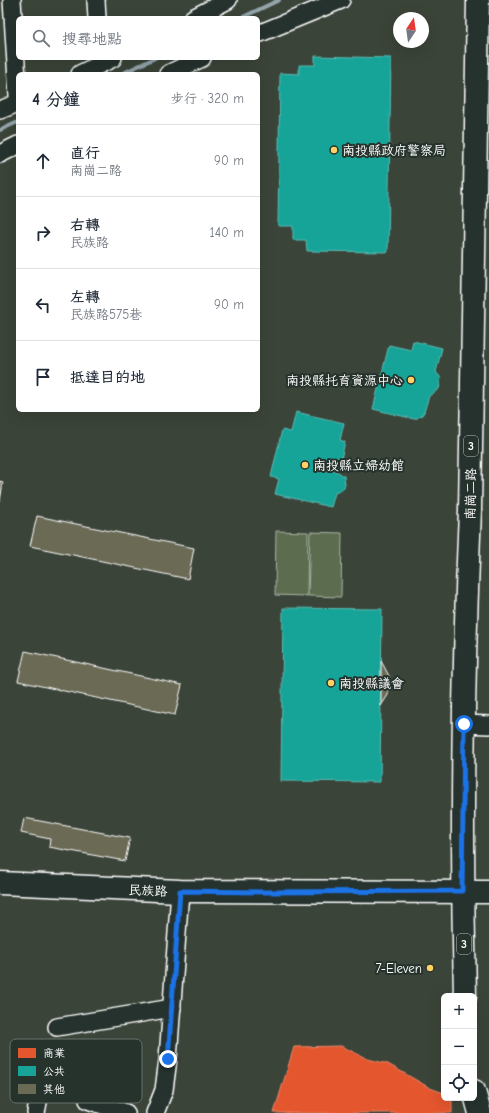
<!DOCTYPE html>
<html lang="zh-TW">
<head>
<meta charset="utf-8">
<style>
  body { margin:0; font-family:"Comic Neue","LXGW WenKai TC",sans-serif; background:#f2f2f3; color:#1f2937 }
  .controls { position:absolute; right:12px; bottom:12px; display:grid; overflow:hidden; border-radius:6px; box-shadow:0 4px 16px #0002 }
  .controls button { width:36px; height:36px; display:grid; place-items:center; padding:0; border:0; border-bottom:1px solid #e0e1e3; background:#fff; color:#1f2937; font:20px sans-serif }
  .compass { position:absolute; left:393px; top:12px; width:36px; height:36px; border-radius:50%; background:#fff; box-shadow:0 4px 16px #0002; rotate:13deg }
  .stop { position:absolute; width:12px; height:12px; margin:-9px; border:3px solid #1a73e8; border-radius:50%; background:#fff }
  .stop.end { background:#1a73e8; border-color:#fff; box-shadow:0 1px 4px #0008 }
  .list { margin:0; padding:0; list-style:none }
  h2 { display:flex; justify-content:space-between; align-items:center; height:52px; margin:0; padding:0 16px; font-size:17px }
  h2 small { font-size:13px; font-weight:400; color:#747a83 }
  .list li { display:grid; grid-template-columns:26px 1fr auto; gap:12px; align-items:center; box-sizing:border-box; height:72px; padding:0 16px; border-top:1px solid #e0e1e3 }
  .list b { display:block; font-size:15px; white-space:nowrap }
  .list p { margin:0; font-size:13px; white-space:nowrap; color:#747a83 }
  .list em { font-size:13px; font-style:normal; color:#747a83 }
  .icon { flex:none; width:22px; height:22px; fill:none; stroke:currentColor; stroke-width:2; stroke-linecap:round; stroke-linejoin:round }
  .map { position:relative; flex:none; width:489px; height:1113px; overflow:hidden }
  .search { position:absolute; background:#fff; box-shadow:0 4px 16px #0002; left:16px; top:16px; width:244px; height:44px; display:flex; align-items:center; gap:10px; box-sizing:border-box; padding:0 14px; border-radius:6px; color:#747a83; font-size:15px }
  .panel { position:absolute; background:#fff; box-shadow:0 4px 16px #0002; left:16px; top:72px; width:244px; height:340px; border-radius:6px }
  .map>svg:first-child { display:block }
  .green { fill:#5b6d50; stroke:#adb6a8 }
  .shops { fill:#e4572e; stroke:#ec896d }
  .public { fill:#17a398; stroke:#5dbfb7 }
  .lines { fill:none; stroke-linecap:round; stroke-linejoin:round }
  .stream { stroke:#95a6ac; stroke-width:4 }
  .building { fill:#6b6a55; stroke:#fff }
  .minor-casing { stroke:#fff; stroke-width:20 }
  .major-casing { stroke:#fff; stroke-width:25 }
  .minor { stroke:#26332d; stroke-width:17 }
  .major { stroke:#26332d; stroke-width:22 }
  .route { stroke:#1a73e8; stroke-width:5 }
  .poi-dot { fill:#ffd166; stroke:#26332d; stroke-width:1.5 }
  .labels { text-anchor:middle; stroke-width:4; stroke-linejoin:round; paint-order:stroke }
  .shield { fill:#26332d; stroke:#bec2c0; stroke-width:1 }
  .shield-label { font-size:12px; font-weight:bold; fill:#fff }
  .poi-label { font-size:13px; fill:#fff; stroke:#26332d; text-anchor:start }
  .street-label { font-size:13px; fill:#fff; stroke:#26332d }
  .key { fill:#26332d; stroke:#67706c; stroke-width:1 }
  .key-label { font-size:11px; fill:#fff }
</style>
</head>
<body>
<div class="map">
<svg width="489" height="1113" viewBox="0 0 489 1113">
  <rect width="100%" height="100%" fill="#3b4439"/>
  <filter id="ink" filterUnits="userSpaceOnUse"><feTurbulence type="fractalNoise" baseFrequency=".025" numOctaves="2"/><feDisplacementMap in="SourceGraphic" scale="8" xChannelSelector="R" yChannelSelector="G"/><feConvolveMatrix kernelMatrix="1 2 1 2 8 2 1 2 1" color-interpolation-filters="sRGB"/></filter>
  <g filter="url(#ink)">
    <!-- green -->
    <g class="green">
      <polygon points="276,531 308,532 307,596 275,595"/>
      <polygon points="310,532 342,533 341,597 308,596"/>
    </g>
    <!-- shops -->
    <polygon class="shops" points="341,1046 368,1059 388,1064 430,1088 444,1093 444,1098 452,1098 452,1113 274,1113 294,1047"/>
    <!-- public -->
    <g class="public">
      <polygon points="315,56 391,58 388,252 307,251 306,240 293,240 293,226 278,226 280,73 299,74 299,65 315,65"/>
      <polygon points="413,341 442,348 436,372 441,378 439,389 429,396 424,412 422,415 417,418 414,419 373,409 389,345 411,350"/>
      <polygon points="296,412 344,423 340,440 345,442 341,459 337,459 334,471 338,472 344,476 345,485 342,490 335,493 331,507 275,494 279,479 271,477 282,430 291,432"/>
      <polygon points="283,608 382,609 380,782 281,781"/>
    </g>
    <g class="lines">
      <!-- stream -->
      <g class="stream">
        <polyline points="241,18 279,0"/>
        <polyline points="121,74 155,58"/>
        <polyline points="0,130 18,122"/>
      </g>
    </g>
    <!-- building -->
    <g class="building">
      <polygon points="0,481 3,482 0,502"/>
      <polygon points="37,516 194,548 188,579 30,546"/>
      <polygon points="25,651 182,685 175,715 18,681"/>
      <polygon points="381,661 389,676 390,684 388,695 381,706"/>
      <polygon points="24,818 130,838 125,861 49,847 50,839 21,833"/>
    </g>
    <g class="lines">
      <!-- minor casing -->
      <g class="minor-casing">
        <g id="minor">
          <polyline points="12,0 18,96"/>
          <polyline points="96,0 97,18"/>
          <polyline points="193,18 228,0"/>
          <polyline points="258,34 341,0"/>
          <polyline points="80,74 113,58"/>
          <polyline points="168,74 202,58"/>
          <polyline points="0,110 18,103"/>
          <polyline points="0,154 18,145"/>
          <polyline points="464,724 489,725"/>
          <polyline points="57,1027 172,1008"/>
          <polyline points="88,1100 126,1113"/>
          <polyline points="36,1113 42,1081"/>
          <polyline points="155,1113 164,1090 168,1059 180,891"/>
        </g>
      </g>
      <!-- major casing -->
      <g class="major-casing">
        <g id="major">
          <polyline points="0,883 180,891 489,892"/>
          <path d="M465 996C461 834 463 672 470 510L478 0"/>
          <polyline points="474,1091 480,1113"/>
        </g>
      </g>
      <!-- minor -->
      <use href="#minor" class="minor"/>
      <!-- major -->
      <use href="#major" class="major"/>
    </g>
  </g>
  <g class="lines" filter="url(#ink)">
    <!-- route -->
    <polyline class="route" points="168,1059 180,891 264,892 462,891 464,724"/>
  </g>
  <!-- markers -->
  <g class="poi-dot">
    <circle cx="334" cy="150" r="4"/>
    <circle cx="411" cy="380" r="4"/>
    <circle cx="305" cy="465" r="4"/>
    <circle cx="331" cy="683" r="4"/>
    <circle cx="430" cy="968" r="4"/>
  </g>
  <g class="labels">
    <!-- shield labels -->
    <g class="shield">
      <rect x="464" y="436" width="14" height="20" rx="3"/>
      <rect x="457" y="934" width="14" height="20" rx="3"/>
    </g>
    <g class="shield-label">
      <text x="471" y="450">3</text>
      <text x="464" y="948">3</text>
    </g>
    <!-- poi labels -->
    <g class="poi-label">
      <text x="342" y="155">南投縣政府警察局</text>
      <text x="403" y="385" text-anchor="end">南投縣托育資源中心</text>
      <text x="313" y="470">南投縣立婦幼館</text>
      <text x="339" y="688">南投縣議會</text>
      <text x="422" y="973" text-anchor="end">7-Eleven</text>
    </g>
    <!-- street labels -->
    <g class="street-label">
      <text transform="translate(470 494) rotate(-89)" y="5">南崗二路</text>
      <text transform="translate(148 890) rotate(2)" y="5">民族路</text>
    </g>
  </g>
  <!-- legend -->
  <rect x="10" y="1039" width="132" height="64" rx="6" class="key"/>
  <rect x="18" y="1048" width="18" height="10" fill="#e4572e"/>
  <rect x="18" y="1066" width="18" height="10" fill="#17a398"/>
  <rect x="18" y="1084" width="18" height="10" fill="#6b6a55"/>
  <g class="key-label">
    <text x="43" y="1057">商業</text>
    <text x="43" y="1075">公共</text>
    <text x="43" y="1093">其他</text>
  </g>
</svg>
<div class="controls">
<button>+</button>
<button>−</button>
<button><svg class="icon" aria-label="locate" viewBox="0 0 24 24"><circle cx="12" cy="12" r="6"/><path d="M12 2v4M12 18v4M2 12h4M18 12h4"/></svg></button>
</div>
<svg class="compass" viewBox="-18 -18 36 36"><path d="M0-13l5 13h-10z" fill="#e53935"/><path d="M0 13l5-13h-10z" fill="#747a83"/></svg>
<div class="stop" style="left:464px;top:724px"></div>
<div class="stop end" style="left:168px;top:1059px"></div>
<div class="search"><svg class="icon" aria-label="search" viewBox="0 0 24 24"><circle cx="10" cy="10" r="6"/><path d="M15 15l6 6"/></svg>搜尋地點</div>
<section class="panel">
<h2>4 分鐘<small>步行 · 320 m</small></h2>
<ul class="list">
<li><svg class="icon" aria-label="ahead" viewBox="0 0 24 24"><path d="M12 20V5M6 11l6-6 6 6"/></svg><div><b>直行</b><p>南崗二路</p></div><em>90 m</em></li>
<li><svg class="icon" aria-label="right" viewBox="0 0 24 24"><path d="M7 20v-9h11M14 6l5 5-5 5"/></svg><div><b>右轉</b><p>民族路</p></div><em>140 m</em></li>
<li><svg class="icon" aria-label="left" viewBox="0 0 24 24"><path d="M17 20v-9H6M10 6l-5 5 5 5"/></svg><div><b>左轉</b><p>民族路575巷</p></div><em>90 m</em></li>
<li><svg class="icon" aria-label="arrive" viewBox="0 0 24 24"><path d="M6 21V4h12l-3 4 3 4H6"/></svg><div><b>抵達目的地</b></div></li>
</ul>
</section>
</div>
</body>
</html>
